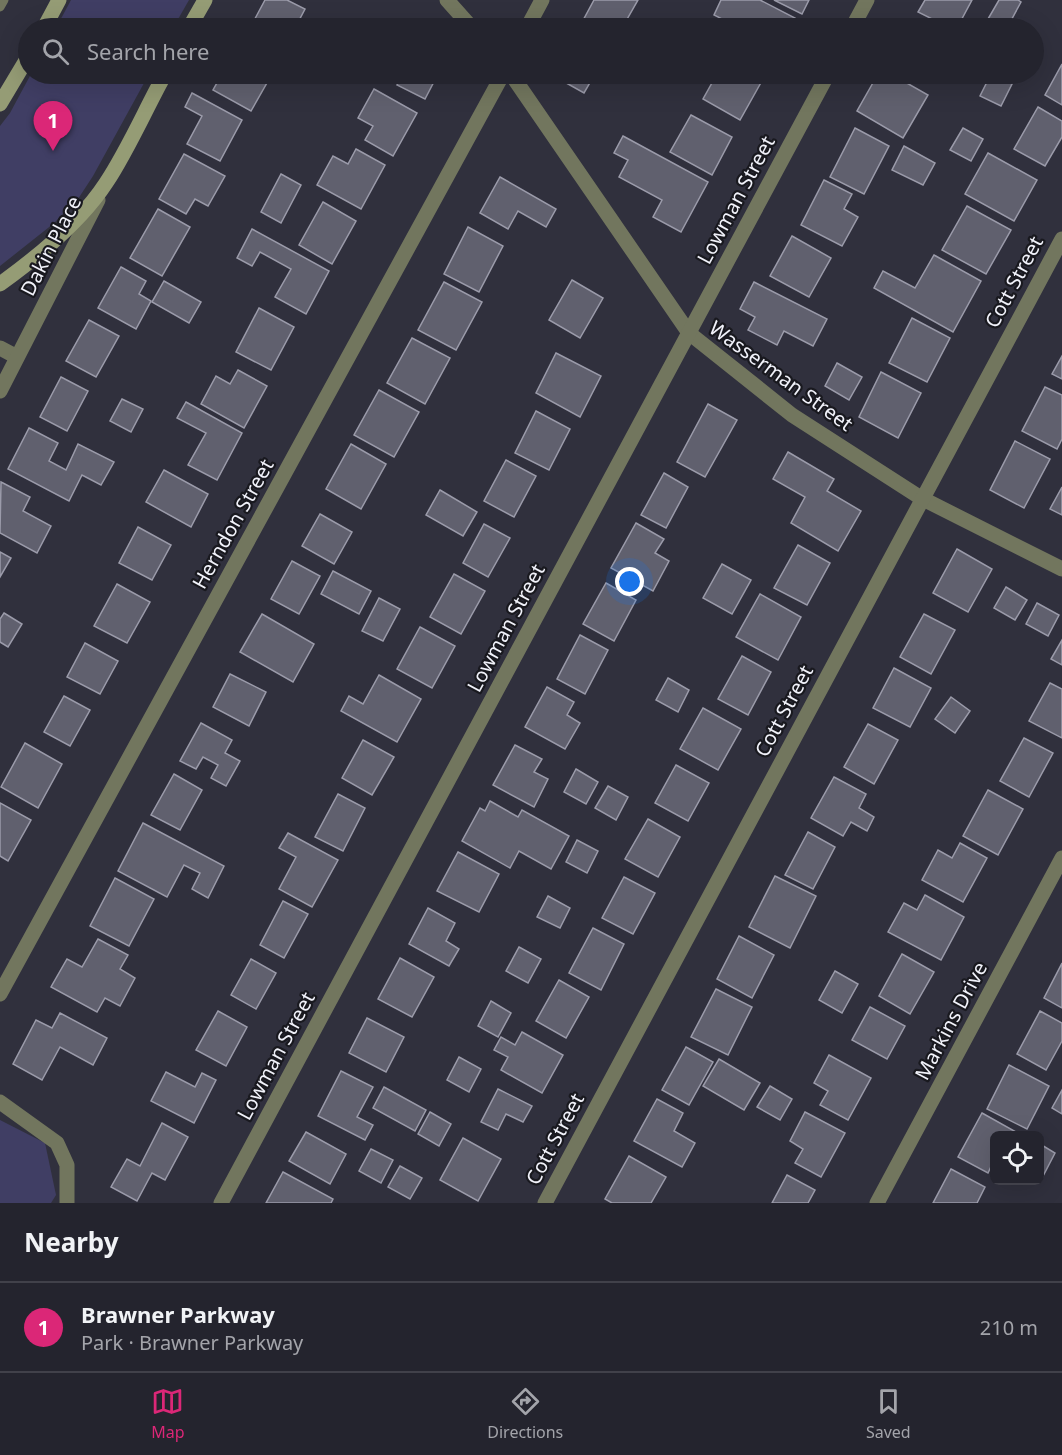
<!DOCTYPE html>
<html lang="en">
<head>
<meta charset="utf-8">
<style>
  body { margin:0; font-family:"Noto Sans",sans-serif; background:#2c2c36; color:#f1f3f6 }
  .controls { position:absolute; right:18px; bottom:18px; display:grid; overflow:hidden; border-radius:9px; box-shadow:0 6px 24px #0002 }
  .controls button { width:54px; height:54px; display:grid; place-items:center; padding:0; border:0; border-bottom:2px solid #41414a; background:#24242e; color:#f1f3f6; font:30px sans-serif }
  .you { position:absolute; left:630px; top:582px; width:21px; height:21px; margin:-15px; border:4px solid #fff; border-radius:50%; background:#1a73e8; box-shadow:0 0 0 9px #1a73e833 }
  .badge { display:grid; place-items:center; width:39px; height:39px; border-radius:50%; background:#db2777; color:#fff; font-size:20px; font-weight:700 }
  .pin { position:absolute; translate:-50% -50px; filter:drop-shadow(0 2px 3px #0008) }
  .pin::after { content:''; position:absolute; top:32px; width:21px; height:18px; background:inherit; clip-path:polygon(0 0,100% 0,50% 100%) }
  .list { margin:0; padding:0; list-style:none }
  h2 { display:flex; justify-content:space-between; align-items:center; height:78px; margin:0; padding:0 24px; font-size:26px }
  h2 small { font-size:20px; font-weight:400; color:#a3a4aa }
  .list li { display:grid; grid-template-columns:39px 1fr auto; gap:18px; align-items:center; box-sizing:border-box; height:90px; padding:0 24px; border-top:2px solid #41414a }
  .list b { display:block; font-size:22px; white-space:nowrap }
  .list p { margin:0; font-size:20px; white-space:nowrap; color:#a3a4aa }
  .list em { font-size:20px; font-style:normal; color:#a3a4aa }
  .icon { flex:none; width:33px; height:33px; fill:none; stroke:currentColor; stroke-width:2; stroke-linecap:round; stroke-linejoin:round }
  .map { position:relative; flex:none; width:1062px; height:1203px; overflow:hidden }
  .search { position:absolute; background:#24242e; box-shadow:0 6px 24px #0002; left:18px; right:18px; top:18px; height:66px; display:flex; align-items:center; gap:15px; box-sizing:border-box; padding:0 21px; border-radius:33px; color:#a3a4aa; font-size:22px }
  .sheet { height:168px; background:#24242e }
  nav { display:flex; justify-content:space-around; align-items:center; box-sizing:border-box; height:84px; border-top:2px solid #41414a; background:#24242e; font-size:16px; color:#a3a4aa }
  nav a { display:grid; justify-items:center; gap:3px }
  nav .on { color:#db2777 }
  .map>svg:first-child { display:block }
  .green { fill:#403e64 }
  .building { fill:#60606e; stroke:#9b9baa; stroke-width:1.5 }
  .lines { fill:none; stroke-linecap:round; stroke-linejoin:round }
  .lane { stroke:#72765e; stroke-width:9 }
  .street { stroke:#72765e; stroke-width:15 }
  .secondary { stroke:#959c75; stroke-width:15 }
  .labels { text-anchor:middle; stroke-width:4.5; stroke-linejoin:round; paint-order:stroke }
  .street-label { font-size:20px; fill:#f1f2fa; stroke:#19191f }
</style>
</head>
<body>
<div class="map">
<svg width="1062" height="1203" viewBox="0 0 1062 1203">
  <rect width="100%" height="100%" fill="#30303d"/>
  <!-- green -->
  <g class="green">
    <polygon points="71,0 189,0 173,28 56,28"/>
    <polygon points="31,74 149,74 93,176 78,199 53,224 0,266 0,126 10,113"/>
    <polygon points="0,1120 45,1143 56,1195 51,1203 0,1203"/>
  </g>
  <!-- building -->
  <g class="building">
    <polygon points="265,0 287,0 305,9 295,28 250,28"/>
    <polygon points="594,0 638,0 622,28 584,28 580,26"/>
    <polygon points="721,0 760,0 795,18 790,28 777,28 771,25 769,28 727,28 730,23 714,15"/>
    <polygon points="774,0 809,0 802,14"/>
    <polygon points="925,0 972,0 957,28 950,28 918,12"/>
    <polygon points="999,0 1018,0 1021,2 1007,28 988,19"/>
    <polygon points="1062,64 1062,105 1045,95"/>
    <polygon points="222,74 272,74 251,111 213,90"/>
    <polygon points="403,74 438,74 425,99 397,85"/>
    <polygon points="553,74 595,74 584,93 552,75"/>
    <polygon points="717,74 753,74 763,79 740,120 703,99"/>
    <polygon points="878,74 891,74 928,95 903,138 857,111"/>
    <polygon points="991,74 1012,84 1001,106 980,96"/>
    <polygon points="374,89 417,113 393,156 365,140 373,126 358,118"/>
    <polygon points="192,93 242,120 220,161 187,144 202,116 185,107"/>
    <polygon points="1038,107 1062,121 1062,137 1045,166 1014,149"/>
    <polygon points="691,115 732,137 712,175 670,152"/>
    <polygon points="855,128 889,146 864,194 830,177"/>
    <polygon points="963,128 983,139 971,161 950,150"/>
    <polygon points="623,136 708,182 681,232 653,217 662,200 619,177 628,160 614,153"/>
    <polygon points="904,146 935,163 923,185 892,170"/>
    <polygon points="356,149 385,165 361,209 317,185 333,156 348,164"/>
    <polygon points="988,153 1037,180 1014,221 965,194"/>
    <polygon points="184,154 225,176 208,206 195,199 186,214 159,199"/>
    <polygon points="281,174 301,185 281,223 261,212"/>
    <polygon points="500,177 556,209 546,227 518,211 508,229 480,213"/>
    <polygon points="824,180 852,194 844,209 858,217 842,246 801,225"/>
    <polygon points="323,202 356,221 332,264 299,245"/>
    <polygon points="967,206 1011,230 986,274 942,250"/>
    <polygon points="158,209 190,227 162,276 130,258"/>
    <polygon points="468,227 503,246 479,292 444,274"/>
    <polygon points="252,229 329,271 306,314 275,297 291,269 260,252 252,266 237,258"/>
    <polygon points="792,236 831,258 809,297 770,276"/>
    <polygon points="934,255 981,281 953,332 874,288 883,271 915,288"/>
    <polygon points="121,267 146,281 139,294 151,301 136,329 98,308"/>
    <polygon points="572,280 603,298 580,338 549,320"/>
    <polygon points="164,281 201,302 189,323 152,302"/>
    <polygon points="444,282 482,302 456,350 418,330"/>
    <polygon points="754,282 827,319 813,346 784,331 777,345 748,330 755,317 740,309"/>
    <polygon points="259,308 294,327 271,370 236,352"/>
    <polygon points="912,318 950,338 927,382 889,363"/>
    <polygon points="89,320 119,336 96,377 66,361"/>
    <polygon points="412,338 450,358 425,404 387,383"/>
    <polygon points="556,353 601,376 580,417 536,393"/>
    <polygon points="1062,356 1062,379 1052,374"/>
    <polygon points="837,363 862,377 849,400 825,386"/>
    <polygon points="238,370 267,386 244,428 201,404 216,376 230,384"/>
    <polygon points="881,372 921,393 898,438 859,417"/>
    <polygon points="61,377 88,391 67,431 40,417"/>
    <polygon points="1045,387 1062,395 1062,439 1057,449 1022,431"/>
    <polygon points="379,390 419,412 394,457 354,435"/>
    <polygon points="122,399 143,409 131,432 110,421"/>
    <polygon points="186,402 242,433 217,480 188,465 206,433 177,418"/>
    <polygon points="708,404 737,420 705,477 677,462"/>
    <polygon points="536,411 570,429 549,470 515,453"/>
    <polygon points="29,428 58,443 49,461 66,470 78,444 114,462 101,485 82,475 69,501 8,469"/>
    <polygon points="1015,441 1050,459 1024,508 990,490"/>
    <polygon points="351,444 386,464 361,509 326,489"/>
    <polygon points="788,452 834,479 827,491 861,511 838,551 791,523 805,497 773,479"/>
    <polygon points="506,460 536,476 514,517 484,501"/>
    <polygon points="164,470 208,494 191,527 146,502"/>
    <polygon points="664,473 688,487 666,528 641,515"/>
    <polygon points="1,482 30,497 23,511 51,526 37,553 0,533"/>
    <polygon points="1062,487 1062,515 1050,509"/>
    <polygon points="440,490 477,512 463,536 426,515"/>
    <polygon points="320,514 352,532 334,564 302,546"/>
    <polygon points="636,523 664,539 655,553 669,561 653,591 611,568"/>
    <polygon points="484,524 510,538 488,577 463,563"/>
    <polygon points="138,527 171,545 152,580 119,563"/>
    <polygon points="798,545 830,563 807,605 774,588"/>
    <polygon points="957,549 992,569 968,612 933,593"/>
    <polygon points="0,552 11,558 0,577"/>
    <polygon points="292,561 320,576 299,614 271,599"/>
    <polygon points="722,564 751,580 732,614 703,598"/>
    <polygon points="333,571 371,591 359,614 321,594"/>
    <polygon points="454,574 485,591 461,634 430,617"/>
    <polygon points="606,583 636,600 614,641 583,624"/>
    <polygon points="117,584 150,602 127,643 94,626"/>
    <polygon points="1006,587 1027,600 1015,620 994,608"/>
    <polygon points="760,594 801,617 778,660 736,637"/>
    <polygon points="379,598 400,609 383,641 362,631"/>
    <polygon points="1037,603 1059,615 1048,636 1026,624"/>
    <polygon points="4,613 22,624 8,647 0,642 0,619"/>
    <polygon points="262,614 314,644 293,682 240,652"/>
    <polygon points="924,614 955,630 931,674 900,657"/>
    <polygon points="420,627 455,646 432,688 397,669"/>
    <polygon points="580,635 608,650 585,694 557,679"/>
    <polygon points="1062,640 1062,665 1051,659"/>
    <polygon points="85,643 118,661 100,694 67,677"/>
    <polygon points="742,656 771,672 748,715 718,699"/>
    <polygon points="894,668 931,688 910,727 873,708"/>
    <polygon points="230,674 266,692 249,726 213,707"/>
    <polygon points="379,675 421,699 397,742 341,711 349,696 363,704"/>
    <polygon points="668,678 689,690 678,712 656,700"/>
    <polygon points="1050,683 1062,689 1062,738 1029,721"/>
    <polygon points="547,687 574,702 567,715 580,723 565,749 525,727"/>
    <polygon points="64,696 90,710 70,746 44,732"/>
    <polygon points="951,697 970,711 955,733 935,719"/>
    <polygon points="703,708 741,729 718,770 680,749"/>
    <polygon points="201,723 232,740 225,753 240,761 226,786 211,778 218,765 203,757 196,769 180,761"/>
    <polygon points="868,724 898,740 874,784 844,767"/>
    <polygon points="1024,738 1053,753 1029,797 1000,781"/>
    <polygon points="363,740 394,757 372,795 342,778"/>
    <polygon points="25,743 62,764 38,808 1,787"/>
    <polygon points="515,745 542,759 534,772 548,779 534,807 493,785"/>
    <polygon points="676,765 709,783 688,821 655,803"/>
    <polygon points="576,769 598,782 586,804 564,792"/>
    <polygon points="174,774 202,790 180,830 151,815"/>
    <polygon points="834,777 866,794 859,808 874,817 867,831 851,822 843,836 811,818"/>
    <polygon points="608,786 628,797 616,820 595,808"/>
    <polygon points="988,790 1023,809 998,855 963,836"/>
    <polygon points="338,794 365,808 343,851 315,837"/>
    <polygon points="490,801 518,817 522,810 569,836 551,869 519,851 510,868 462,841 480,808 485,811"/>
    <polygon points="0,803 31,820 8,861 0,856"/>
    <polygon points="648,819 680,837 658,877 625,859"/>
    <polygon points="143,823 224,866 208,898 192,889 200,873 184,865 167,897 118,871"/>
    <polygon points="808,832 835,847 813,889 785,875"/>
    <polygon points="288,833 338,860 312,907 279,889 296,857 279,848"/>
    <polygon points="577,840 598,851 587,873 566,862"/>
    <polygon points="960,843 987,858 963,902 922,880 938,850 952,858"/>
    <polygon points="458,852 499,874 479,912 437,891"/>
    <polygon points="775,876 816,896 790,948 749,927"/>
    <polygon points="624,877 655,893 633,934 602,918"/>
    <polygon points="115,878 154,899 129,946 90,926"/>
    <polygon points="925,895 964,917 941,960 888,932 904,903 917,910"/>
    <polygon points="548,896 570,908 560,928 537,917"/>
    <polygon points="283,901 308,914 284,958 260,945"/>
    <polygon points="428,908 455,923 446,941 459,949 449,966 409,944"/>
    <polygon points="593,928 624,944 601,990 569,973"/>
    <polygon points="739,936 774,955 752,998 717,979"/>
    <polygon points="98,939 128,955 120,969 135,978 120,1006 105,998 97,1012 51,987 67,959 82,967"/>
    <polygon points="519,947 541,959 528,983 506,971"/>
    <polygon points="902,954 934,972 910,1014 879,996"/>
    <polygon points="400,958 434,977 412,1017 378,999"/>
    <polygon points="251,959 276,973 256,1009 231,995"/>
    <polygon points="1062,963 1062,1008 1044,998"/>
    <polygon points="835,971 858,984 842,1013 819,1000"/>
    <polygon points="559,980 589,997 566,1038 536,1021"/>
    <polygon points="716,989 752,1007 728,1055 691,1037"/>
    <polygon points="491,1001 511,1013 498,1037 478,1026"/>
    <polygon points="870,1007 905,1026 887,1059 852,1040"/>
    <polygon points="218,1011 247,1027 226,1066 196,1050"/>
    <polygon points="1040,1011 1062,1023 1062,1041 1046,1070 1017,1054"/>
    <polygon points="60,1013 107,1038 93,1065 60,1047 42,1080 13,1064 36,1020 52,1028"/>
    <polygon points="367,1018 404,1037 386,1072 349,1053"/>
    <polygon points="522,1032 563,1055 542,1093 501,1070 508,1057 494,1050 501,1037 515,1045"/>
    <polygon points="686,1047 713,1062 689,1105 662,1090"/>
    <polygon points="829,1055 871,1078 848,1120 820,1105 828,1091 814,1083"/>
    <polygon points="459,1057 481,1069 469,1092 447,1080"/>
    <polygon points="719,1059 760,1083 744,1110 703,1086"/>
    <polygon points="1009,1065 1049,1086 1027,1129 987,1109"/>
    <polygon points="341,1071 373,1087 357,1117 373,1125 365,1140 318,1116"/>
    <polygon points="166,1072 195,1087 202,1073 216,1080 194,1123 151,1101"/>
    <polygon points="770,1086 792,1099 780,1120 757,1107"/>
    <polygon points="384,1087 426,1110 415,1131 373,1108"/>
    <polygon points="498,1089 532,1106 523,1122 506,1114 498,1130 481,1122"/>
    <polygon points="1062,1090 1062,1114 1052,1108"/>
    <polygon points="657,1099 683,1113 674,1131 695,1143 682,1167 634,1141"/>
    <polygon points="430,1112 451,1124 439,1146 418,1134"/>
    <polygon points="805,1112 845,1133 821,1177 795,1163 803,1149 790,1141"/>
    <polygon points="982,1113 1023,1136 994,1136 994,1160 988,1173 958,1157"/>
    <polygon points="162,1123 188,1137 165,1180 152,1173 137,1201 111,1187 127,1159 140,1166"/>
    <polygon points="306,1132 346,1154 330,1184 289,1161"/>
    <polygon points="463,1138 501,1159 478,1201 440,1180"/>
    <polygon points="1040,1144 1055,1153 1040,1182 1037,1180 1040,1180"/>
    <polygon points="371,1149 393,1160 381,1183 359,1171"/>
    <polygon points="629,1156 666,1177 651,1203 612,1203 605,1199"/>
    <polygon points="400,1166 422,1178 410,1199 388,1187"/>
    <polygon points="951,1169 985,1187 977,1203 933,1203"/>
    <polygon points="283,1172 333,1199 331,1203 266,1203"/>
    <polygon points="787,1175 815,1190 808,1203 772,1203"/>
  </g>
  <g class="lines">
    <!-- lane -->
    <polyline class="lane" points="0,7 4,0"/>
    <!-- street -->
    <g class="street">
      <polyline points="447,0 472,28"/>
      <polyline points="527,28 542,0"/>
      <polyline points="852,28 867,0"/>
      <polyline points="511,74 689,333 792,415 921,498 1062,569"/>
      <polyline points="0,348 17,357"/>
      <polyline points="0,391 98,200"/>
      <polyline points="0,994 503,74"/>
      <polyline points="0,1102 57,1143 67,1165 67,1203"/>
      <polyline points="221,1203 828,74"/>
      <polyline points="545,1203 1062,239"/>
      <polyline points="877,1203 1062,858"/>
    </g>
    <!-- secondary -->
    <g class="secondary">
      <polyline points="44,28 59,0"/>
      <polyline points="189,28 205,0"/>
      <polyline points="0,104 28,57"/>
      <path d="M0 284C36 258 82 220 106 183 128 150 146 108 165 74"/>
    </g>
  </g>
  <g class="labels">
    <!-- street labels -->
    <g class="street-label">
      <text transform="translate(736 200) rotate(-62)" y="7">Lowman Street</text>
      <text transform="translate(51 246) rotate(-63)" y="7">Dakin Place</text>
      <text transform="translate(1014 282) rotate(-62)" y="7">Cott Street</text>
      <text transform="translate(781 376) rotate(36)" y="7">Wasserman Street</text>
      <text transform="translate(233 524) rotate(-61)" y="7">Herndon Street</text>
      <text transform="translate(506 628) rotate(-62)" y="7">Lowman Street</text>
      <text transform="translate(784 711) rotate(-62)" y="7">Cott Street</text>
      <text transform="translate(951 1021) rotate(-62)" y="7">Markins Drive</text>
      <text transform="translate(276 1056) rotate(-62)" y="7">Lowman Street</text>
      <text transform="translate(555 1139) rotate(-62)" y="7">Cott Street</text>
    </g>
  </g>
</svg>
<div class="controls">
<button><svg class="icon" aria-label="locate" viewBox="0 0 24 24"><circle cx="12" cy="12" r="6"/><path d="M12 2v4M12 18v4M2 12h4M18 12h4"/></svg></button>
</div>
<div class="you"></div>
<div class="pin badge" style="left:53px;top:151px">1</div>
<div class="search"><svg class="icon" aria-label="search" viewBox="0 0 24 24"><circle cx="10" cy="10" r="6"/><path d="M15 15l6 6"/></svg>Search here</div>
</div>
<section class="sheet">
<h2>Nearby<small></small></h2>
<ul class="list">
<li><span class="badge">1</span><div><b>Brawner Parkway</b><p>Park · Brawner Parkway</p></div><em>210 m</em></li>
</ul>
</section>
<nav>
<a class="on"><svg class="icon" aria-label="map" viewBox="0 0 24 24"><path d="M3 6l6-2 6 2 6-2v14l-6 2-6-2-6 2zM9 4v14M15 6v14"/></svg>Map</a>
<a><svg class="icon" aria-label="directions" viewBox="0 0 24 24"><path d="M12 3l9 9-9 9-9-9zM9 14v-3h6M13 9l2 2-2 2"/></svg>Directions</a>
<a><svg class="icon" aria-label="saved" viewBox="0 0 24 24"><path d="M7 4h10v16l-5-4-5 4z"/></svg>Saved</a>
</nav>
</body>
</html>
